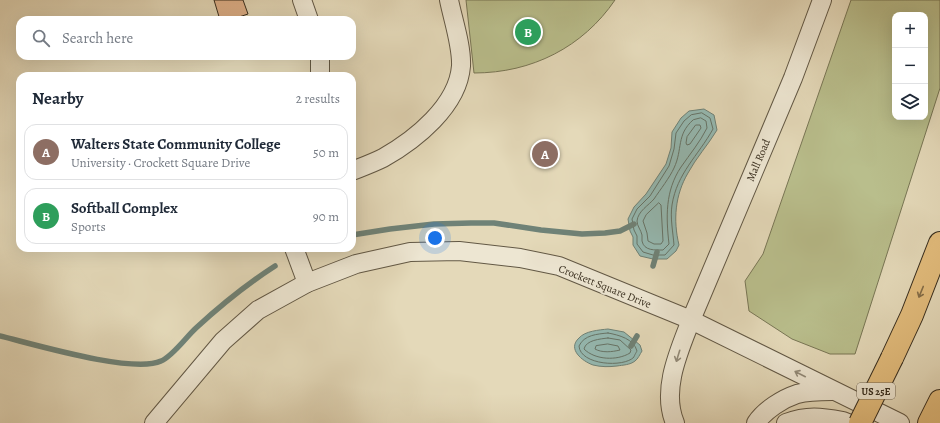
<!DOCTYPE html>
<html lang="en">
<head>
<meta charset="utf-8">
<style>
  body { margin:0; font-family:Alegreya,serif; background:#f6f6f7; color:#1f2937 }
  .controls { position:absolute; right:12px; top:12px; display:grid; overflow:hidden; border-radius:8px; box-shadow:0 4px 16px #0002 }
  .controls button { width:36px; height:36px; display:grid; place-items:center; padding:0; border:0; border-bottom:1px solid #e0e1e3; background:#fff; color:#1f2937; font:20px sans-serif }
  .you { position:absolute; left:435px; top:238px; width:14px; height:14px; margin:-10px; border:3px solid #fff; border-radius:50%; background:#1a73e8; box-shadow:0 0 0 6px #1a73e833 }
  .badge { display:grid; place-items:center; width:26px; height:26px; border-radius:50%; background:#8f2418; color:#fff; font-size:13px; font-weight:700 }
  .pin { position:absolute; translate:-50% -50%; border:2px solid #fff; box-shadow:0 1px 4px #0006 }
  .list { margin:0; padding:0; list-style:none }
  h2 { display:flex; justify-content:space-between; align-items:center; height:52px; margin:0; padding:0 16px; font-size:17px }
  h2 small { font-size:13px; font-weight:400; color:#747a83 }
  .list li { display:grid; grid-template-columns:26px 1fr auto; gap:12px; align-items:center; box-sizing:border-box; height:56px; margin:0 8px 8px; padding:0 8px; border:1px solid #e0e1e3; border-radius:12px }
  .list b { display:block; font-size:15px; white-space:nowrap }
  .list p { margin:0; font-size:13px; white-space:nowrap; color:#747a83 }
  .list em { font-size:13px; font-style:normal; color:#747a83 }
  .icon { flex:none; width:22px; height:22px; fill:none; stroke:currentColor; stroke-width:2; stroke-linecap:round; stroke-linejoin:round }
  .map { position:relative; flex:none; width:940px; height:423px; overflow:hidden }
  .search { position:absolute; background:#fff; box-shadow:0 4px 16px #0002; left:16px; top:16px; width:340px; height:44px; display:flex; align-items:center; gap:10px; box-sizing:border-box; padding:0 14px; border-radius:12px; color:#747a83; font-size:15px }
  .panel { position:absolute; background:#fff; box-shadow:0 4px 16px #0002; left:16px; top:72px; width:340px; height:180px; border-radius:12px }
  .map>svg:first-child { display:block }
  .green { fill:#b9be8c; stroke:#787655; fill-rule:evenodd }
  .water { fill:#95bab3; stroke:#6f8277 }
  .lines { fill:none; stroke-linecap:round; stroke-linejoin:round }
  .shore { stroke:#667468; stroke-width:1 }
  .stream { stroke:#6f8277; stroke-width:5.5 }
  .building { fill:#e0b28b; stroke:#372d1e }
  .minor-casing { stroke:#625845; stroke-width:20 }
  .highway-casing { stroke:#372d1e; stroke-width:24 }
  .minor { stroke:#ede6d2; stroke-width:18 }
  .highway { stroke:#e2bc7c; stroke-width:22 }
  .highway-bridge-casing { stroke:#372d1e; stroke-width:24; stroke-linecap:butt }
  .highway-bridge { stroke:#e2bc7c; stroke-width:22 }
  .oneway { stroke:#846d48 }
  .oneway2 { stroke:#928a78 }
  .labels { text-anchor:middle; stroke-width:4; stroke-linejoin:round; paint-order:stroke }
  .shield { fill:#ede6d2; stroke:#6e6454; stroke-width:1 }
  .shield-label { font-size:10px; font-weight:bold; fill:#372d1e }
  .street-label { font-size:11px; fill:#372d1e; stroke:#ede6d2 }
</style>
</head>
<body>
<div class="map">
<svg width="940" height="423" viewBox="0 0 940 423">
  <rect width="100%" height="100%" fill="#e4d9b9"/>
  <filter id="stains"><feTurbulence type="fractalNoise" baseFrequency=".005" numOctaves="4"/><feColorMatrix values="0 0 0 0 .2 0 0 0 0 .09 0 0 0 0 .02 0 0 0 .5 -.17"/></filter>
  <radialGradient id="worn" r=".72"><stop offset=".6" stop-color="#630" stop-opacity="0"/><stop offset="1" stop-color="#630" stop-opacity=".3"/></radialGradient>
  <!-- green -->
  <g class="green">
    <path d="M466 0H615C583 47 532 73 474 73Z"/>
    <path d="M851 0H940V88L855 354H830L792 339 749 311 745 281 763 254ZM895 15H925V117H895Z"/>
  </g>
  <!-- water -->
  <g class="water">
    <path d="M704 109 714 115 717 130C708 145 696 158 688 173 675 195 673 220 679 245L676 251 667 259H653L640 256 633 245V237L630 231 628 219 634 207 646 194 666 164 671 148 672 132 681 118 689 111Z"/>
    <path d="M608 329 624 332 640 345 642 351C640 354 638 359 635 361 630 365 623 365 617 366 609 367 601 367 593 365 582 361 567 349 579 338 585 331 599 330 608 329Z"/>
  </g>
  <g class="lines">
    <!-- shore -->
    <g class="shore">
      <path d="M702 113 710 118 713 129C698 156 677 173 672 205 670 218 673 232 674 245L665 255H653L643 252 637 244V236L634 230 632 219 637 209 650 196 669 166 674 149 676 133 684 121 691 115Z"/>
      <path d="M701 118 706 121 707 128C700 142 690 154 681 167 665 191 666 217 669 244L663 250C655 250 644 251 642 241 642 239 642 237 642 235 641 230 637 226 637 221 638 211 649 205 654 199 660 190 670 177 674 168 683 149 676 135 693 120Z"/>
      <polygon points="696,125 700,125 701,128 690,144 687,145 686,143 687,137"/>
      <polygon points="659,203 661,205 663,241 661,244 654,244 648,241 647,233 643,221 646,215"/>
      <path d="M608 333C619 335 634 339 637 351 637 351 634 356 634 357 624 368 580 365 579 346 584 335 597 334 608 333Z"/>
      <path d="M608 338 620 340 631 350 630 353C617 361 595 360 584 349 586 340 600 339 608 338Z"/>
      <path d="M608 344 618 346 620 350C612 352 602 353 595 349L596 346Z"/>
    </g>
    <!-- stream -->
    <g class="stream">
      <polyline points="352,235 390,229 434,224 471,223 494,223 541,230 582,234 605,233 620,231 634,224"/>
      <polyline points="653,266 657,252"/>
      <path d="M0 336C33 344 133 374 161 361 172 357 187 336 196 328 221 305 247 284 275 266"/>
      <polyline points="631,346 637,336"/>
    </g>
  </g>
  <!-- building -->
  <polygon class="building" points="214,0 243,0 248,14 230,20 220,20"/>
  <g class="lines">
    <!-- minor casing -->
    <g class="minor-casing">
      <g id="minor">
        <polyline points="302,0 309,20"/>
        <polyline points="320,56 320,76"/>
        <path d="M352 171C362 167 373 163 383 158 415 140 458 106 461 66 462 46 453 20 449 0"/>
        <polyline points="294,248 307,283"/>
        <polyline points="154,423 223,341 258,310 307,283 356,264 410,252 459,251 520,258 559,266 691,320 900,423"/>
        <path d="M675 423C661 390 679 351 691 320L793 78 822 0"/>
        <path d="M756 423C765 410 782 399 797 394 808 391 821 391 832 391"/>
        <path d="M786 423C807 415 821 417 843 421L848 423"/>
      </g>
    </g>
    <!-- highway casing -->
    <g class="highway-casing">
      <g id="highway">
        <polyline points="892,358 912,315 940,243"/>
        <polyline points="929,423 940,401"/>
      </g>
    </g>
    <!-- minor -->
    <use href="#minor" class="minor"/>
    <!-- highway -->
    <use href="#highway" class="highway"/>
    <!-- highway-bridge casing -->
    <g class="highway-bridge-casing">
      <polyline id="highway-bridge" points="860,423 892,358"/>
    </g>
    <!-- highway-bridge -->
    <use href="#highway-bridge" class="highway-bridge"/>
  </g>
  <!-- one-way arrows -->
  <defs><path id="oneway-shaft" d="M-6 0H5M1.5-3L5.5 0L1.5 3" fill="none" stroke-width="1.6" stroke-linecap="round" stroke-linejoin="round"/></defs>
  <use class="oneway" href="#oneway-shaft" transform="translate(921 292) rotate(112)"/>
  <g class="oneway2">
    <use href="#oneway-shaft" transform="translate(678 356) rotate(107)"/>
    <use href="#oneway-shaft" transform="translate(800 374) rotate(-153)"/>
  </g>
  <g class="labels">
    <!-- shield labels -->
    <rect class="shield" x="857" y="383" width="38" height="16" rx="3"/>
    <g class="shield-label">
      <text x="876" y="395">US 25E</text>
    </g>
    <!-- street labels -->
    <g class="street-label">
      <text transform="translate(758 160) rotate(-67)" y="4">Mall Road</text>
      <text transform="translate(605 286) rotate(22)" y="4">Crockett Square Drive</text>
    </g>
  </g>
  <rect width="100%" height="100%" filter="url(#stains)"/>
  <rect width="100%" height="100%" fill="url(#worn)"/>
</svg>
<div class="controls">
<button>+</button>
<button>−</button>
<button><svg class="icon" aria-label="layers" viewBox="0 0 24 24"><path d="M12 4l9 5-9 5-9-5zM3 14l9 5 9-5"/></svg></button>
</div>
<div class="you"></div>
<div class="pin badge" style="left:545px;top:154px;background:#8d6e63">A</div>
<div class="pin badge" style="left:528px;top:32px;background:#2e9e5b">B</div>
<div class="search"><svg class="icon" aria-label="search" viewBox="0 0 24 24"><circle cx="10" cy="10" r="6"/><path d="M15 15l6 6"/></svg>Search here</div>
<section class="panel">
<h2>Nearby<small>2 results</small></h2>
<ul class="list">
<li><span class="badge" style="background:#8d6e63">A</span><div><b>Walters State Community College</b><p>University · Crockett Square Drive</p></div><em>50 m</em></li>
<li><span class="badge" style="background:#2e9e5b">B</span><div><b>Softball Complex</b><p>Sports</p></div><em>90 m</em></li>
</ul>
</section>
</div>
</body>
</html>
